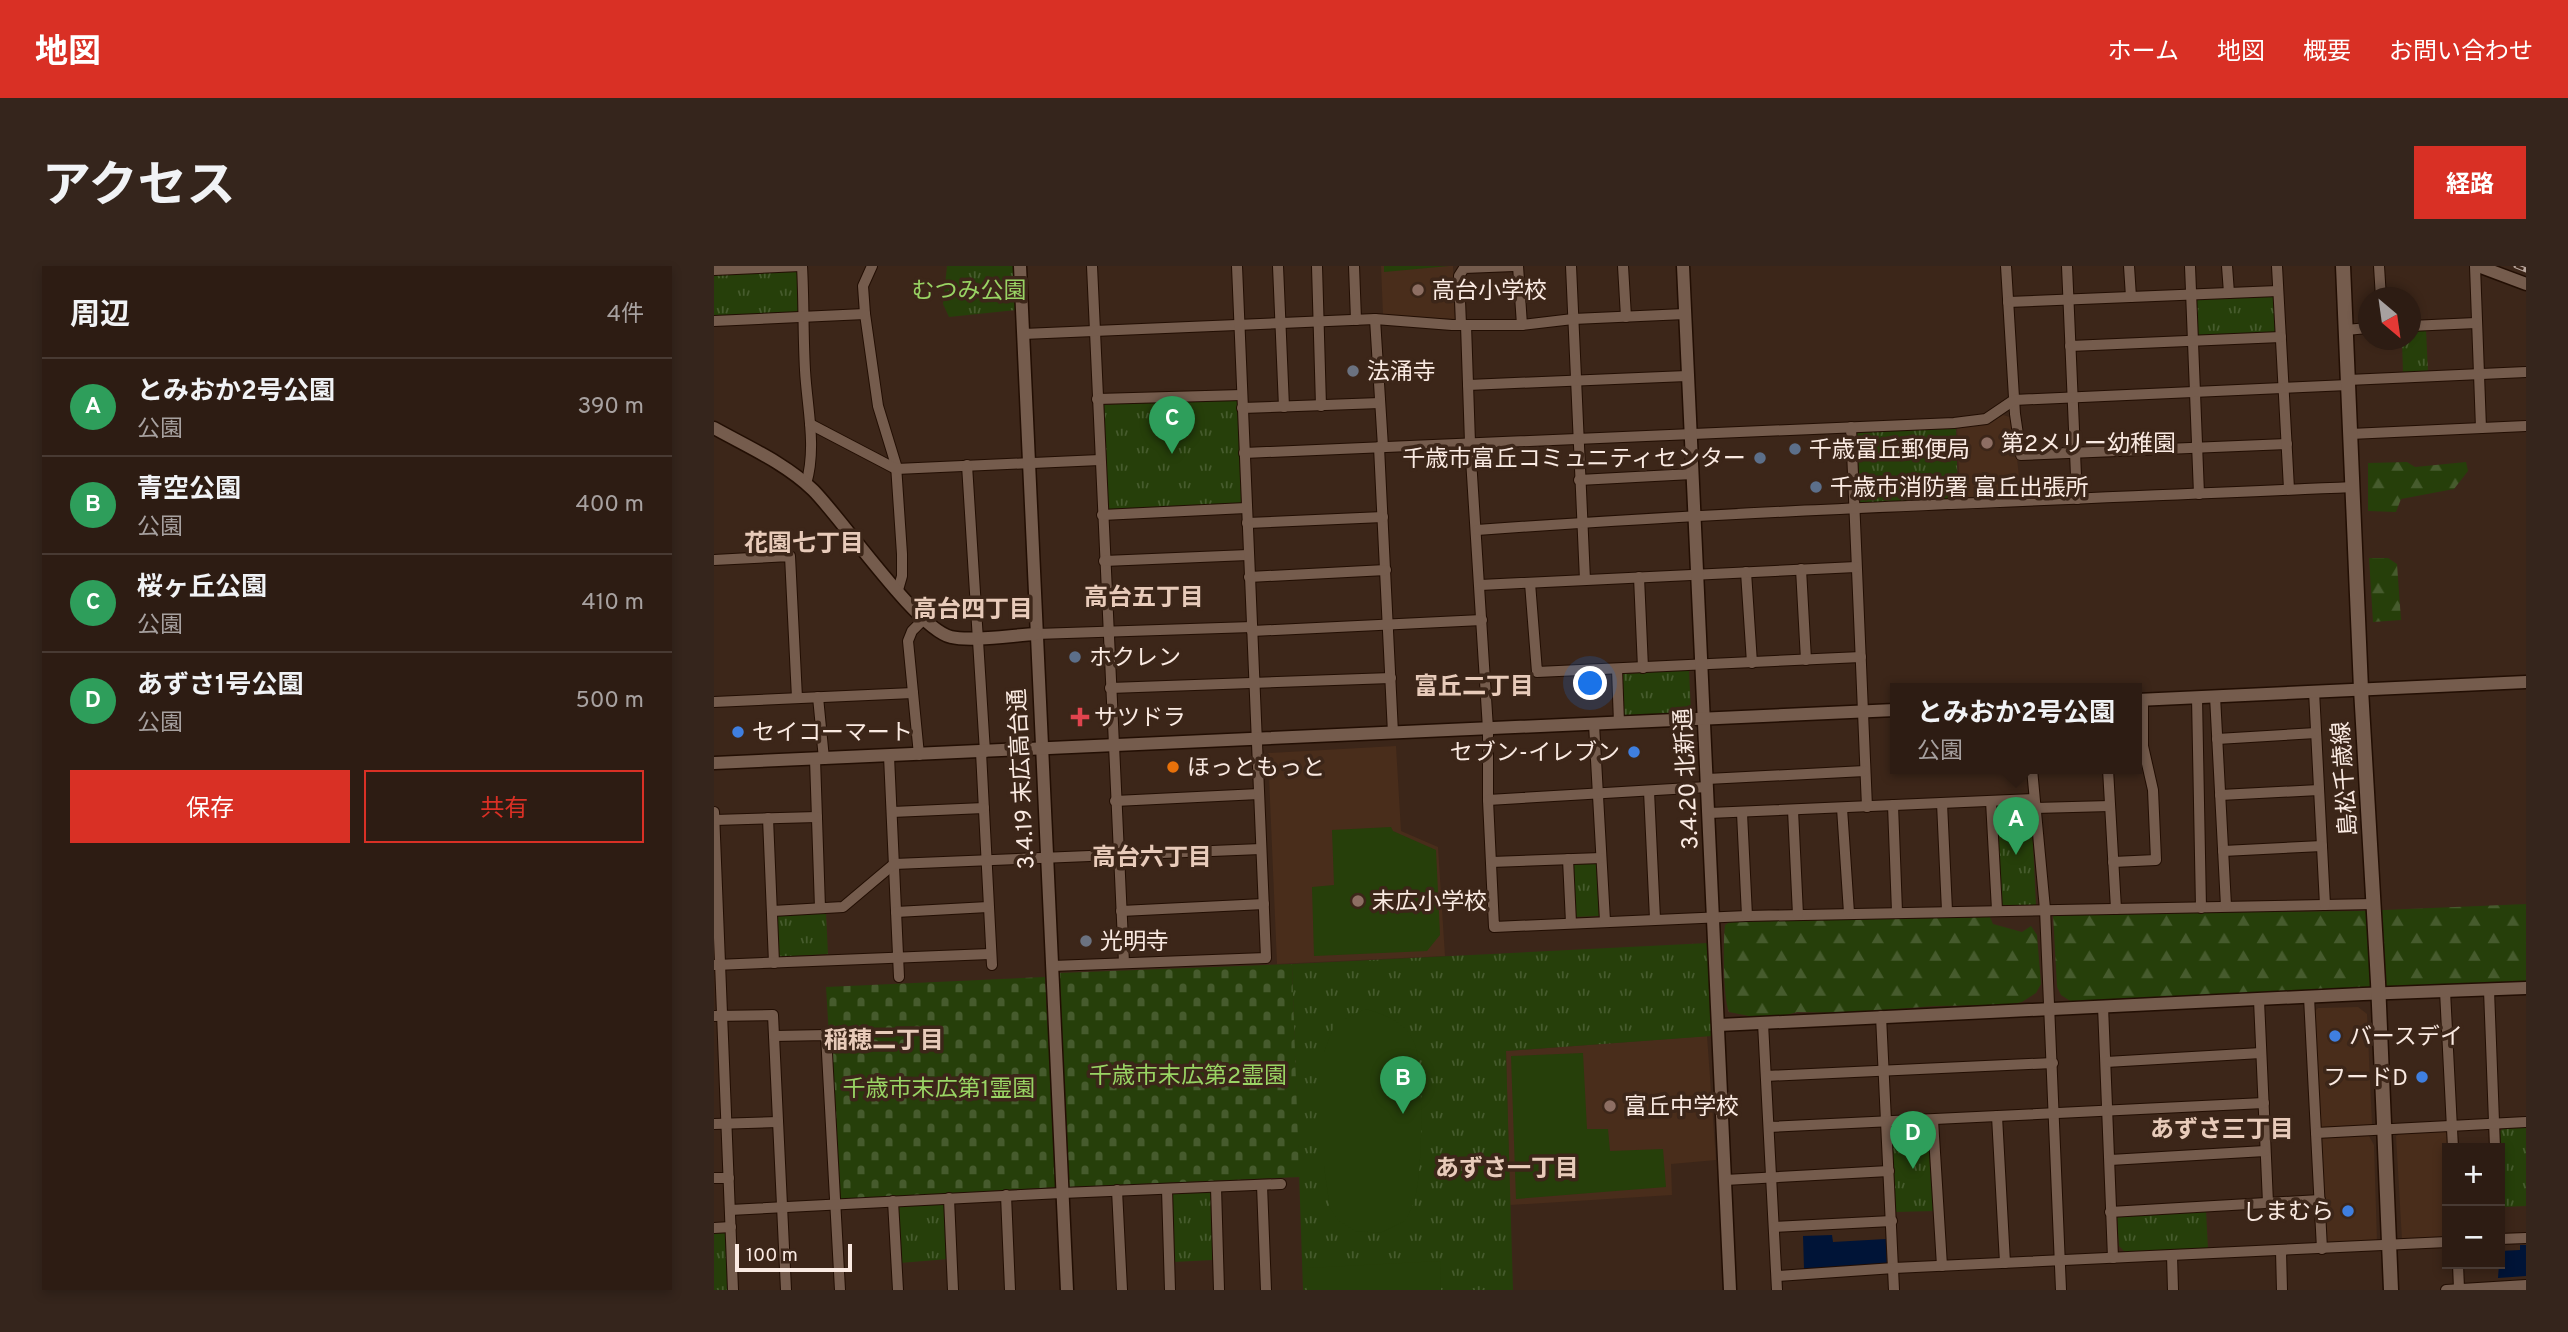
<!DOCTYPE html>
<html lang="ja">
<head>
<meta charset="utf-8">
<style>
  body { margin:0; font-family:Overpass,"Noto Sans JP",sans-serif; background:#35251c; color:#f1f3f6 }
  .controls { position:absolute; right:21px; bottom:21px; display:grid; overflow:hidden; border-radius:0px; box-shadow:0 4px 10px #0003 }
  .controls button { width:63px; height:63px; display:grid; place-items:center; padding:0; border:0; border-bottom:2px solid #483a33; background:#2d1c13; color:#f1f3f6; font:35px sans-serif }
  .compass { position:absolute; left:1644px; top:21px; width:63px; height:63px; border-radius:50%; background:#2d1c13; box-shadow:0 4px 10px #0003; rotate:151deg }
  .scale { position:absolute; left:21px; bottom:18px; width:117px; box-sizing:border-box; padding-left:7px; border:4px solid #faeae2; border-top:0; font-size:19px; line-height:24px; white-space:nowrap; color:#faeae2; -webkit-text-stroke:5px #3c2619; paint-order:stroke }
  .you { position:absolute; left:877px; top:418px; width:24px; height:24px; margin:-18px; border:5px solid #fff; border-radius:50%; background:#1a73e8; box-shadow:0 0 0 10px #1a73e833 }
  .badge { display:grid; place-items:center; width:46px; height:46px; border-radius:50%; background:#d93025; color:#fff; font-size:23px; font-weight:700 }
  .pin { position:absolute; translate:-50% -58px; filter:drop-shadow(0 2px 4px #0008) }
  .pin::after { content:''; position:absolute; top:37px; width:24px; height:21px; background:inherit; clip-path:polygon(0 0,100% 0,50% 100%) }
  .popup { position:absolute; left:1176px; top:417px; width:252px; height:91px; box-sizing:border-box; display:grid; place-content:center; border-radius:0px; background:#2d1c13; filter:drop-shadow(0 2px 5px #0005); font-size:23px; white-space:nowrap; color:#a7a1a0 }
  .popup b { font-size:26px; color:#f1f3f6 }
  .popup::after { content:''; position:absolute; left:50%; top:100%; margin-left:-14px; border:14px solid transparent; border-top-color:#2d1c13 }
  .list { margin:0; padding:0; list-style:none }
  h2 { display:flex; justify-content:space-between; align-items:center; height:91px; margin:0; padding:0 28px; font-size:30px }
  h2 small { font-size:23px; font-weight:400; color:#a7a1a0 }
  .list li { display:grid; grid-template-columns:46px 1fr auto; gap:21px; align-items:center; box-sizing:border-box; height:98px; padding:0 28px; border-top:2px solid #483a33 }
  .list b { display:block; font-size:26px; white-space:nowrap }
  .list p { margin:0; font-size:23px; white-space:nowrap; color:#a7a1a0 }
  .list em { font-size:23px; font-style:normal; color:#a7a1a0 }
  .actions { display:flex; gap:14px; padding:21px 28px }
  .actions a { flex:1; padding:16px 0; border:2px solid #d93025; border-radius:0px; text-align:center; font-size:24px; color:#d93025 }
  .actions .main { background:#d93025; color:#fff }
  .map { position:relative; flex:none; width:1812px; height:1024px; overflow:hidden; border-radius:0px }
  header { display:flex; align-items:center; gap:42px; box-sizing:border-box; height:98px; padding:0 35px; background:#d93025; color:#fff }
  header strong { font-size:33px }
  nav { display:flex; gap:38px; margin-inline-start:auto; font-size:24px }
  .intro { display:flex; align-items:center; justify-content:space-between; box-sizing:border-box; height:168px; padding:0 42px }
  h1 { margin:0; font-size:49px }
  .button { padding:18px 32px; border-radius:0px; background:#d93025; color:#fff; font-size:24px; font-weight:700 }
  main { display:flex; gap:42px; padding:0 42px }
  aside { flex:1; background:#2d1c13; border-radius:0px; box-shadow:0 4px 10px #0003 }
  .map>svg:first-child { display:block }
  .built { fill:#492d1b }
  .forest { fill:url(#forest-firs) }
  .cemetery { fill:url(#cemetery-stones) }
  .park { fill:url(#park-tufts) }
  .garden { fill:#263f0a }
  .water { fill:#001437 }
  .lines { fill:none; stroke-linecap:round; stroke-linejoin:round }
  .minor-casing { stroke:#220e03; stroke-width:12 }
  .tertiary-casing { stroke:#220e03; stroke-width:15 }
  .secondary-casing { stroke:#220e03; stroke-width:17 }
  .minor { stroke:#755c4d; stroke-width:10 }
  .tertiary { stroke:#755c4d; stroke-width:12 }
  .secondary { stroke:#755c4d; stroke-width:14 }
  .rail-casing { stroke:#b8a69d; stroke-width:5 }
  .rail { stroke:#3c2619; stroke-width:2.5; stroke-dasharray:8; stroke-linecap:butt }
  .education-dot { fill:#8d6e63; stroke:#3c2619; stroke-width:2.5 }
  .worship-dot { fill:#6b7280; stroke:#3c2619; stroke-width:2.5 }
  .service-dot { fill:#5c6f8a; stroke:#3c2619; stroke-width:2.5 }
  .health-dot { fill:#e0444e; stroke:#3c2619; stroke-width:2.5 }
  .shop-dot { fill:#3f7fe0; stroke:#3c2619; stroke-width:2.5 }
  .food-dot { fill:#e8710a; stroke:#3c2619; stroke-width:2.5 }
  .labels { text-anchor:middle; stroke-width:7; stroke-linejoin:round; paint-order:stroke }
  .park-label { font-size:23px; fill:#99d464; stroke:#3c2619 }
  .poi-label { font-size:23px; fill:#faeae2; stroke:#3c2619; text-anchor:start }
  .street-label { font-size:23px; fill:#faeae2; stroke:#3c2619 }
  .neighbourhood-label { font-size:24px; font-weight:bold; fill:#e8cbba; stroke:#3c2619 }
</style>
</head>
<body>
<header>
<strong>地図</strong>
<nav><a>ホーム</a><a>地図</a><a>概要</a><a>お問い合わせ</a></nav>
</header>
<div class="intro"><h1>アクセス</h1><a class="button">経路</a></div>
<main>
<aside>
<h2>周辺<small>4件</small></h2>
<ul class="list">
<li><span class="badge" style="background:#2e9e5b">A</span><div><b>とみおか2号公園</b><p>公園</p></div><em>390 m</em></li>
<li><span class="badge" style="background:#2e9e5b">B</span><div><b>青空公園</b><p>公園</p></div><em>400 m</em></li>
<li><span class="badge" style="background:#2e9e5b">C</span><div><b>桜ヶ丘公園</b><p>公園</p></div><em>410 m</em></li>
<li><span class="badge" style="background:#2e9e5b">D</span><div><b>あずさ1号公園</b><p>公園</p></div><em>500 m</em></li>
</ul>
<div class="actions"><a class="main">保存</a><a>共有</a></div>
</aside>
<div class="map">
<svg width="1812" height="1024" viewBox="0 0 1812 1024">
  <defs>
    <pattern id="forest-firs" width="22" height="20" patternUnits="userSpaceOnUse" patternTransform="scale(1.75)"><rect width="22" height="20" fill="#263f0a"/><path d="M5 1l3.5 6h-7zM16 11l3.5 6h-7z" fill="#465b2d"/></pattern>
    <pattern id="cemetery-stones" width="16" height="16" patternUnits="userSpaceOnUse" patternTransform="scale(1.75)"><rect width="16" height="16" fill="#263f0a"/><path d="M2 7V4a2 2 0 0 1 4 0v3zM10 15v-3a2 2 0 0 1 4 0v3z" fill="#465b2d"/></pattern>
    <pattern id="park-tufts" width="24" height="20" patternUnits="userSpaceOnUse" patternTransform="scale(1.75)"><rect width="24" height="20" fill="#263f0a"/><path d="M3 7l-1-3M5 7V3M7 7l1-3M15 17l-1-3M17 17v-4M19 17l1-3" fill="none" stroke="#465b2d"/></pattern>
  </defs>
  <rect width="100%" height="100%" fill="#3c2619"/>
  <!-- built -->
  <g class="built">
    <polygon points="667,0 739,0 741,53 669,49"/>
    <polygon points="1289,149 1299,152 1307,232 1246,233 1243,162 1277,157"/>
    <polygon points="682,480 687,565 724,581 731,690 563,698 554,487"/>
    <polygon points="1644,741 1653,748 1658,858 1656,860 1609,862 1606,859 1601,745 1604,742"/>
    <polygon points="993,770 1002,894 957,898 958,929 796,939 792,785"/>
    <polygon points="1733,865 1733,972 1688,974 1682,870 1689,866"/>
    <polygon points="1655,870 1660,879 1663,976 1614,978 1612,975 1606,875 1608,872"/>
  </g>
  <!-- forest -->
  <g class="forest">
    <polygon points="1693,196 1701,201 1752,196 1754,205 1740,223 1687,233 1682,246 1654,245 1654,197"/>
    <polygon points="1655,292 1674,292 1683,298 1687,354 1659,356"/>
    <polygon points="1812,638 1812,716 1358,736 1347,729 1343,721 1339,648 1646,645"/>
    <path d="M1276 651 1279 658 1308 666 1317 660 1323 669 1327 718 1322 727 1308 736 1294 739 1220 740 1135 747 1083 746 1062 752H1045L1015 746C1009 732 1009 676 1011 659L1016 656Z"/>
  </g>
  <!-- cemetery -->
  <g class="cemetery">
    <polygon points="578,698 586,911 355,921 345,707"/>
    <polygon points="331,711 343,921 125,934 112,721"/>
  </g>
  <!-- park -->
  <g class="park">
    <polygon points="233,0 300,0 302,44 235,51 229,38"/>
    <polygon points="83,4 85,46 0,50 0,7"/>
    <polygon points="1562,29 1565,67 1484,71 1482,33"/>
    <polygon points="1712,63 1714,106 1689,108 1688,74 1696,74 1697,64"/>
    <polygon points="524,132 528,238 393,244 387,139"/>
    <polygon points="1242,162 1244,234 1146,239 1143,166"/>
    <polygon points="975,404 977,446 909,450 908,408"/>
    <polygon points="1317,538 1322,639 1286,639 1282,539"/>
    <polygon points="857,596 882,596 885,650 859,651"/>
    <polygon points="112,647 114,688 64,691 63,649"/>
    <polygon points="994,677 998,770 792,785 799,1024 589,1024 578,698"/>
    <polygon points="1214,858 1221,945 1181,946 1177,860"/>
    <polygon points="1812,861 1812,940 1789,941 1786,865 1790,862"/>
    <polygon points="497,925 499,994 459,996 457,926"/>
    <polygon points="232,938 234,993 186,997 183,939"/>
    <polygon points="1492,944 1494,983 1412,987 1405,980 1403,950"/>
    <polygon points="13,966 15,1024 0,1024 0,967"/>
  </g>
  <!-- garden -->
  <g class="garden">
    <polygon points="670,0 735,0 670,6"/>
    <polygon points="677,561 679,565 722,584 726,669 713,685 600,690 598,621 620,619 618,564"/>
    <path d="M651 743C671 748 694 757 701 779 710 806 709 909 700 936 698 942 694 949 691 955L666 967 641 965 624 954 616 942 610 900V786L621 758Z"/>
    <polygon points="869,787 873,863 894,863 896,885 949,883 952,921 802,933 797,790"/>
    <polygon points="726,995 727,1024 593,1024 593,1002"/>
  </g>
  <!-- water -->
  <g class="water">
    <polygon points="1118,969 1119,976 1172,973 1173,1000 1090,1003 1089,970"/>
    <polygon points="1806,979 1812,979 1812,1010 1784,1012 1786,985 1806,984"/>
  </g>
  <g class="lines">
    <!-- minor casing -->
    <g class="minor-casing">
      <g id="minor">
        <path d="M88 0C90 35 89 69 91 104 93 142 103 181 92 218"/>
        <polyline points="158,0 149,20 151,48 164,140 182,199 188,288 188,310 184,324"/>
        <polyline points="378,0 410,697"/>
        <polyline points="564,0 570,141"/>
        <polyline points="603,0 607,140"/>
        <polyline points="640,0 642,54"/>
        <polyline points="804,0 808,59"/>
        <polyline points="857,0 871,314"/>
        <polyline points="909,0 912,51"/>
        <polyline points="1292,0 1301,148 1307,189 1573,178"/>
        <polyline points="1353,0 1363,233"/>
        <polyline points="1415,0 1417,31"/>
        <polyline points="1476,0 1485,228"/>
        <polyline points="1513,0 1515,27"/>
        <polyline points="1563,0 1575,223"/>
        <polyline points="1665,0 1667,32"/>
        <polyline points="1761,0 1767,162"/>
        <polyline points="0,4 86,0"/>
        <polyline points="1294,36 1564,25"/>
        <polyline points="661,53 669,181"/>
        <polyline points="0,55 151,48"/>
        <polyline points="747,59 745,10 750,2 800,0"/>
        <polyline points="752,59 756,177 774,463 774,534 780,661 1033,650 1660,638"/>
        <polyline points="1696,60 1762,57"/>
        <polyline points="1632,64 1654,62"/>
        <polyline points="309,68 661,53 738,59 808,59 859,53 971,48"/>
        <polyline points="1356,80 1567,71"/>
        <polyline points="1634,114 1812,106"/>
        <polyline points="754,119 973,110"/>
        <polyline points="383,133 528,129"/>
        <polyline points="528,142 666,137"/>
        <polyline points="96,158 182,203 386,194"/>
        <polyline points="1137,161 1153,541"/>
        <polyline points="1636,168 1812,160"/>
        <polyline points="665,181 679,467"/>
        <polyline points="530,187 1240,157 1272,153 1300,134 1634,119"/>
        <polyline points="253,199 271,486"/>
        <polyline points="865,214 978,208"/>
        <polyline points="388,249 532,242"/>
        <polyline points="533,257 669,251"/>
        <path d="M763 264C1054 243 1347 234 1639 221"/>
        <polyline points="0,294 76,290 83,432"/>
        <polyline points="390,295 534,289"/>
        <polyline points="1087,303 1092,394"/>
        <polyline points="1032,306 1038,397"/>
        <polyline points="535,311 672,304"/>
        <polyline points="925,311 929,402"/>
        <polyline points="816,317 823,406 1147,391"/>
        <polyline points="766,319 1142,301"/>
        <polyline points="538,365 768,354"/>
        <polyline points="322,368 538,361"/>
        <polyline points="903,403 905,457"/>
        <polyline points="396,422 677,412"/>
        <polyline points="1600,425 1611,639"/>
        <polyline points="1501,430 1512,640"/>
        <polyline points="104,431 110,493"/>
        <polyline points="1483,431 1487,642"/>
        <polyline points="0,436 199,427"/>
        <polyline points="880,458 891,655"/>
        <polyline points="1503,473 1602,467"/>
        <polyline points="267,486 278,699"/>
        <polyline points="205,489 194,375 198,365 209,354"/>
        <polyline points="175,490 185,711"/>
        <polyline points="101,493 106,642"/>
        <polyline points="1318,503 1331,643 1347,1024"/>
        <polyline points="1394,503 1402,643"/>
        <polyline points="993,513 1151,505"/>
        <polyline points="935,525 941,653"/>
        <polyline points="1506,529 1605,524"/>
        <polyline points="774,534 993,521"/>
        <polyline points="401,535 545,528"/>
        <polyline points="1277,535 1283,644"/>
        <polyline points="1228,537 1233,645"/>
        <polyline points="1179,539 1183,646"/>
        <polyline points="1128,542 1135,647"/>
        <polyline points="1321,542 1396,540"/>
        <polyline points="1079,544 1084,649"/>
        <polyline points="0,546 19,1024"/>
        <polyline points="178,546 270,542"/>
        <polyline points="995,547 1320,533"/>
        <polyline points="1028,547 1033,650"/>
        <polyline points="54,552 60,697"/>
        <polyline points="0,554 103,551"/>
        <polyline points="1509,585 1608,580"/>
        <polyline points="854,593 857,657"/>
        <polyline points="777,596 887,592"/>
        <polyline points="1399,596 1442,594 1439,524 1429,480 1429,434"/>
        <polyline points="58,645 129,641 180,598 547,583"/>
        <polyline points="407,645 550,638"/>
        <polyline points="182,646 274,641"/>
        <polyline points="1,699 276,688"/>
        <polyline points="338,700 552,692 523,0"/>
        <polyline points="1775,724 1781,882"/>
        <polyline points="1731,725 1739,882"/>
        <polyline points="1595,731 1608,983"/>
        <polyline points="1545,734 1554,937"/>
        <polyline points="1389,740 1399,992"/>
        <polyline points="0,750 59,749 72,1024"/>
        <polyline points="1167,750 1180,1024"/>
        <polyline points="1049,757 1063,1024"/>
        <polyline points="60,770 112,769 126,1024"/>
        <polyline points="1392,796 1547,787"/>
        <polyline points="1052,810 1339,797"/>
        <polyline points="1283,850 1291,997"/>
        <polyline points="1219,854 1228,1000"/>
        <polyline points="0,858 64,856"/>
        <polyline points="1055,861 1550,837"/>
        <polyline points="1602,867 1812,856"/>
        <polyline points="1396,894 1551,885"/>
        <polyline points="0,912 15,912"/>
        <polyline points="1011,914 1175,905"/>
        <polyline points="548,919 552,1024"/>
        <polyline points="502,921 505,1024"/>
        <polyline points="453,923 456,1024"/>
        <polyline points="403,924 408,1024"/>
        <polyline points="292,929 296,1024"/>
        <polyline points="235,932 239,1024"/>
        <polyline points="179,935 184,1024"/>
        <polyline points="16,944 348,927 567,918"/>
        <polyline points="1396,946 1606,934"/>
        <polyline points="1060,961 1178,955"/>
        <polyline points="0,962 17,961"/>
        <polyline points="1786,973 1812,972"/>
        <polyline points="1567,985 1568,1024"/>
        <polyline points="1458,989 1459,1024"/>
        <polyline points="1744,998 1745,1023"/>
        <polyline points="1063,1010 1180,1002 1733,976"/>
        <polyline points="1732,1024 1812,1019"/>
      </g>
    </g>
    <!-- tertiary casing -->
    <g class="tertiary-casing">
      <g id="tertiary">
        <polyline points="306,0 353,1024"/>
        <polyline points="969,0 1016,1024"/>
        <polyline points="1764,0 1812,18"/>
        <path d="M0 162C34 181 71 197 99 224 129 254 203 363 237 371 257 376 300 369 322 368"/>
        <polyline points="1423,434 1812,416"/>
        <polyline points="0,497 1181,444"/>
        <polyline points="1005,759 1649,728 1812,722"/>
      </g>
    </g>
    <!-- secondary casing -->
    <g class="secondary-casing">
      <polyline id="secondary" points="1629,0 1647,423 1664,716 1677,1024"/>
    </g>
    <!-- minor -->
    <use href="#minor" class="minor"/>
    <!-- tertiary -->
    <use href="#tertiary" class="tertiary"/>
    <!-- secondary -->
    <use href="#secondary" class="secondary"/>
    <!-- rail casing -->
    <g class="rail-casing">
      <polyline id="rail" points="1802,0 1812,4"/>
    </g>
    <!-- rail -->
    <use href="#rail" class="rail"/>
  </g>
  <!-- markers -->
  <g class="education-dot">
    <circle cx="704" cy="24" r="7"/>
    <circle cx="1273" cy="177" r="7"/>
    <circle cx="644" cy="635" r="7"/>
    <circle cx="896" cy="840" r="7"/>
  </g>
  <g class="worship-dot">
    <circle cx="639" cy="105" r="7"/>
    <circle cx="372" cy="675" r="7"/>
  </g>
  <g class="service-dot">
    <circle cx="1081" cy="183" r="7"/>
    <circle cx="1046" cy="192" r="7"/>
    <circle cx="1102" cy="221" r="7"/>
    <circle cx="361" cy="391" r="7"/>
  </g>
  <path class="health-dot" d="M362.5 440.5h7v7h7v7h-7v7h-7v-7h-7v-7h7z"/>
  <g class="shop-dot">
    <circle cx="24" cy="466" r="7"/>
    <circle cx="920" cy="486" r="7"/>
    <circle cx="1621" cy="770" r="7"/>
    <circle cx="1708" cy="811" r="7"/>
    <circle cx="1634" cy="945" r="7"/>
  </g>
  <circle class="food-dot" cx="459" cy="501" r="7"/>
  <g class="labels">
    <!-- park labels -->
    <g class="park-label">
      <text x="255" y="32">むつみ公園</text>
      <text x="474" y="817">千歳市末広第2霊園</text>
      <text x="225" y="830">千歳市末広第1霊園</text>
    </g>
    <!-- poi labels -->
    <g class="poi-label">
      <text x="718" y="32">高台小学校</text>
      <text x="653" y="113">法涌寺</text>
      <text x="1287" y="185">第2メリー幼稚園</text>
      <text x="1095" y="191">千歳富丘郵便局</text>
      <text x="1032" y="200" text-anchor="end">千歳市富丘コミュニティセンター</text>
      <text x="1116" y="229">千歳市消防署 富丘出張所</text>
      <text x="375" y="399">ホクレン</text>
      <text x="380" y="459">サツドラ</text>
      <text x="38" y="474">セイコーマート</text>
      <text x="906" y="494" text-anchor="end">セブン-イレブン</text>
      <text x="473" y="509">ほっともっと</text>
      <text x="658" y="643">末広小学校</text>
      <text x="386" y="683">光明寺</text>
      <text x="1635" y="778">バースデイ</text>
      <text x="1694" y="819" text-anchor="end">フードD</text>
      <text x="910" y="848">富丘中学校</text>
      <text x="1620" y="953" text-anchor="end">しまむら</text>
    </g>
    <!-- street labels -->
    <g class="street-label">
      <text transform="translate(307 513) rotate(-93)" y="8">3.4.19 末広高台通</text>
      <text transform="translate(972 513) rotate(-93)" y="8">3.4.20 北新通</text>
      <text transform="translate(1630 513) rotate(-94)" y="8">島松千歳線</text>
    </g>
    <!-- neighbourhood labels -->
    <g class="neighbourhood-label">
      <text x="90" y="285">花園七丁目</text>
      <text x="430" y="339">高台五丁目</text>
      <text x="259" y="351">高台四丁目</text>
      <text x="760" y="428">富丘二丁目</text>
      <text x="438" y="599">高台六丁目</text>
      <text x="170" y="782">稲穂二丁目</text>
      <text x="1508" y="871">あずさ三丁目</text>
      <text x="793" y="910">あずさ一丁目</text>
    </g>
  </g>
</svg>
<div class="controls">
<button>+</button>
<button>−</button>
</div>
<svg class="compass" viewBox="-18 -18 36 36"><path d="M0-13l5 13h-10z" fill="#e53935"/><path d="M0 13l5-13h-10z" fill="#a7a1a0"/></svg>
<div class="scale">100 m</div>
<div class="you"></div>
<div class="pin badge" style="left:1302px;top:589px;background:#2e9e5b">A</div>
<div class="popup"><b>とみおか2号公園</b>公園</div>
<div class="pin badge" style="left:689px;top:848px;background:#2e9e5b">B</div>
<div class="pin badge" style="left:458px;top:188px;background:#2e9e5b">C</div>
<div class="pin badge" style="left:1199px;top:903px;background:#2e9e5b">D</div>
</div>
</main>
</body>
</html>
